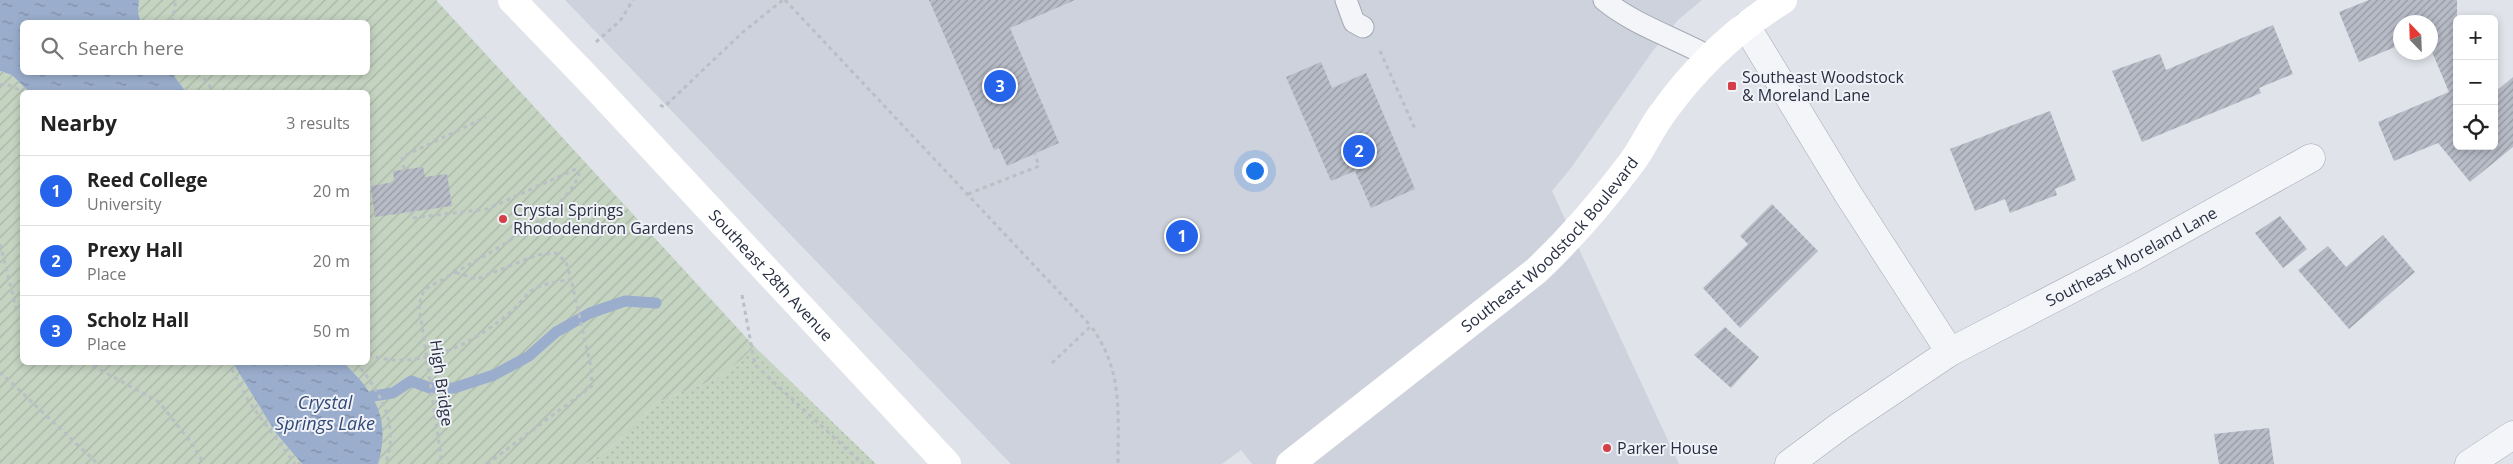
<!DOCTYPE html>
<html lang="en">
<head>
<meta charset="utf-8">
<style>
  body { margin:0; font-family:"Open Sans",sans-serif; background:#f6f6f6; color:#222 }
  .controls { position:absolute; right:15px; top:15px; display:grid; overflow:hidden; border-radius:8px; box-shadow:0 2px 8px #0003 }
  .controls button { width:45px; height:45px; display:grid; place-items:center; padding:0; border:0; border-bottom:1px solid #e0e0e0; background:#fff; color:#222; font:25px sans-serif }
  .compass { position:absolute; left:2393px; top:15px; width:45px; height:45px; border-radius:50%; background:#fff; box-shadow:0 2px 8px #0003; rotate:337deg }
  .you { position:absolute; left:1254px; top:170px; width:18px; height:18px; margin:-12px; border:4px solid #fff; border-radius:50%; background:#1a73e8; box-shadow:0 0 0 8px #1a73e833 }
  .badge { display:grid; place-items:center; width:32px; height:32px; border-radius:50%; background:#2563eb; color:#fff; font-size:16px; font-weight:700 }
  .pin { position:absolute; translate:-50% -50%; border:2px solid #fff; box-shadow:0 1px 5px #0006 }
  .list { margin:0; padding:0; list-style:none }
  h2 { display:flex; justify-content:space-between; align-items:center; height:65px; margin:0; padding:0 20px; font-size:21px }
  h2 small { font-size:16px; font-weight:400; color:#767676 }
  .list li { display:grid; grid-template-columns:32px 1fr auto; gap:15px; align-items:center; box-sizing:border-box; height:70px; padding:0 20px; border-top:1px solid #e0e0e0 }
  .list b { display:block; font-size:19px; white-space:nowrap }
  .list p { margin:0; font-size:16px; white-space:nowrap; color:#767676 }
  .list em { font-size:16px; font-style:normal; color:#767676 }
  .icon { flex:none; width:28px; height:28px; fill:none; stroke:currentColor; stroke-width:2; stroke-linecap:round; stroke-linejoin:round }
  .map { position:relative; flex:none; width:2513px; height:464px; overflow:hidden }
  .search { position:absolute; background:#fff; box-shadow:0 2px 8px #0003; left:20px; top:20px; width:350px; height:55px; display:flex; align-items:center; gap:12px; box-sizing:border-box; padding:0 18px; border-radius:8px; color:#767676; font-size:19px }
  .panel { position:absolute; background:#fff; box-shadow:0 2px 8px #0003; left:20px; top:90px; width:350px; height:275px; border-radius:8px }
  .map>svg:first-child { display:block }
  .built { fill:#ced2dc }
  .grass { fill:url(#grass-dots) }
  .garden { fill:url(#garden-furrows) }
  .water { fill:url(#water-ripples) }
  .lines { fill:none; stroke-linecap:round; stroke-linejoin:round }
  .stream { stroke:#9aadcc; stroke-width:11 }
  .building { fill:url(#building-hatch) }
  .lane-casing { stroke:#a5a9b4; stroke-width:23 }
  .street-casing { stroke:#a5a9b4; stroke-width:29 }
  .path { stroke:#babec5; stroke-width:3; stroke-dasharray:4 4; stroke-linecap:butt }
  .lane { stroke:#f3f5f8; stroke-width:21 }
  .street { stroke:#f3f5f8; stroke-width:28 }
  .secondary { stroke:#fff; stroke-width:28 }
  .path-bridge { stroke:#babec5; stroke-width:3; stroke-dasharray:4 4; stroke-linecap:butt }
  .poi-dot { fill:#d54048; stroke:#f0f2f7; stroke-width:2 }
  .labels { text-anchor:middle; stroke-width:4; stroke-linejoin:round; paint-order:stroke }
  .poi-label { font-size:16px; fill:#282f42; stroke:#f0f2f7; text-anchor:start }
  .street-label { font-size:16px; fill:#282f42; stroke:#f0f2f7 }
  .water-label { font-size:18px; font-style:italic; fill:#304a78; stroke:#f0f2f7 }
</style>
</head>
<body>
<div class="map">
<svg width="2513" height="464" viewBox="0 0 2513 464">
  <defs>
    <pattern id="grass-dots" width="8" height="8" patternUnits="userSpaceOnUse" patternTransform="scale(1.25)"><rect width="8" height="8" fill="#c4d4c1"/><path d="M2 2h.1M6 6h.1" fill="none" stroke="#a8b6a7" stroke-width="1.8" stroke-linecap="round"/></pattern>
    <pattern id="garden-furrows" width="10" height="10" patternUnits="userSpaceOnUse" patternTransform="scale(1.25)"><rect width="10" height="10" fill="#c4d4c1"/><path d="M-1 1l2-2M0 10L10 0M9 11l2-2" fill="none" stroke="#a8b6a7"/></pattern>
    <pattern id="water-ripples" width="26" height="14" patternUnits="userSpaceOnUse" patternTransform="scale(1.25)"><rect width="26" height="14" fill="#9aadcc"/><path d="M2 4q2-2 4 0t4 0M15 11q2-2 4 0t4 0" fill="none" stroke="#7e8da7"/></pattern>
    <pattern id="building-hatch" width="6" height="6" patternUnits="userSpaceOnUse" patternTransform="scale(1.25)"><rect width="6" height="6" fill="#b7bcc7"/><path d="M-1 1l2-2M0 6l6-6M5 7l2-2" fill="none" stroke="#9599a3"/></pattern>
  </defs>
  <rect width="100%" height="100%" fill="#e0e3ea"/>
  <!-- built -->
  <polygon class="built" points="565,0 1702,0 1678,20 1652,52 1571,168 1552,191 1679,464 1252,464 1241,450 1222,464 1011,464"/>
  <!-- grass -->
  <polygon class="grass" points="754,346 876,464 584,464 598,457 631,431 657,402 716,379 741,360"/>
  <!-- garden -->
  <g class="garden">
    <path d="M139 0H436L754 346 741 360 716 379 657 402 631 431 598 457 584 464H377C392 426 372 389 344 363L368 362V92H186L172 73 368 72V22H141L138 13Z"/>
    <polygon points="0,71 12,75 29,92 22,92 22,362 233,363 275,432 302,464 0,464"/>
  </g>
  <!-- water -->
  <g class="water">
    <polygon points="0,0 139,0 138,13 141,22 22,22 22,72 172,73 186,92 29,92 12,75 0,71"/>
    <path d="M233 363H344C375 393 391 419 378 464H302L275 432Z"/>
  </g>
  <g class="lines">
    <!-- stream -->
    <polyline class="stream" points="373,396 393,393 411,381 430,388 454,388 494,375 529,356 556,332 590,313 625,301 656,303"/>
  </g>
  <!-- building -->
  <g class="building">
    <polygon points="929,0 1075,0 1010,28 1059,143 1007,166 999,148 994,150"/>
    <polygon points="2369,0 2457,0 2457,146 2494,146 2494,93 2513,77 2513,147 2470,182 2438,143 2394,161 2378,122 2449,92 2430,47 2430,22 2400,22 2400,45 2359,62 2339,12"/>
    <polygon points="2273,25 2293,74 2259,88 2261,93 2142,142 2112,71 2160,54 2166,70"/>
    <polygon points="1321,62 1332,88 1366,73 1415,189 1371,208 1355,171 1331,181 1286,77"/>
    <polygon points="2050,111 2076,180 2055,189 2057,195 2010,213 2005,199 1975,211 1950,149"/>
    <polygon points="423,167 425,177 447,174 452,206 375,217 371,186 394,182 393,171"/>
    <polygon points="1772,204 1818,251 1740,328 1703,288 1748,244 1740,236"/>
    <polygon points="2280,216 2307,249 2283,268 2255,233"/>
    <polygon points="2383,235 2415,272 2349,329 2298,270 2328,246 2346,267"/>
    <polygon points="1725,327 1759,357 1731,388 1694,355"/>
    <polygon points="2269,428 2274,464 2219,464 2214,434"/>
  </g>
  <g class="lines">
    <!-- lane casing -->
    <g class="lane-casing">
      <g id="lane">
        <polyline points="1346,0 1354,22 1363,27"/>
        <path d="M1604 0C1634 25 1676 38 1710 57"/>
      </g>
    </g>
    <!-- street casing -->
    <g class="street-casing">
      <g id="street">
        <polyline points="1746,26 1848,194 1950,352"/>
        <path id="s1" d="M1789 464 1840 426 1950 352 2133 257 2311 158"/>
        <polyline points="2469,464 2513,435"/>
      </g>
    </g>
    <!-- path -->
    <g class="path">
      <polyline points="785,0 1091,326"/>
      <polyline points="172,22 176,0"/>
      <polyline points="596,42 620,21 633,0"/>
      <polyline points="1380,51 1416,131"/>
      <polyline points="199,72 214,92"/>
      <polyline points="0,85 6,84 24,92"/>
      <polyline points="660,105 664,107 743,32 783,0"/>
      <polyline points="404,169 402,157 486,117"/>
      <polyline points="968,194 1039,166 1035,154"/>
      <path d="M411 211 412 218 487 209 576 169 579 175C561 220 466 265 424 290L419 305"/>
      <polyline points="0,244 16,308 22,314"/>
      <polyline points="742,295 755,365 863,464"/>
      <path d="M368 355C421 372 476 343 515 308 521 303 525 295 531 291 541 283 559 282 571 279L566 262 556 253 537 255 477 279 454 272"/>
      <polyline points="86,362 159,402 193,445 204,464"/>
      <polyline points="228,362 249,402 295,464"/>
      <path d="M356 362C379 391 401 425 385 464"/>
      <path d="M1052 363 1091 326C1123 371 1118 411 1118 464"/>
      <polyline points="0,372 98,464"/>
      <polyline points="487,464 592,386 591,367 571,279"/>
    </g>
    <!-- lane -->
    <use href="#lane" class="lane"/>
    <!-- street -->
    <use href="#street" class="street"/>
    <!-- secondary -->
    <g class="secondary">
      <path id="s2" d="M512 0 592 83 947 464"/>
      <path id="s3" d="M1290 464 1536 271C1570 239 1601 203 1629 166 1642 150 1650 130 1662 114 1694 69 1736 29 1783 0"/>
    </g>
    <!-- path-bridge -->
    <polyline class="path-bridge" points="419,305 442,464"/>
  </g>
  <!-- markers -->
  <g class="poi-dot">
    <rect x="1727" y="81" width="10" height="10" rx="2.5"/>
    <circle cx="503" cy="219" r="5"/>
    <circle cx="1607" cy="448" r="5"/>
  </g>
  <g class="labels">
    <!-- poi labels -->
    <g class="poi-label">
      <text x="1742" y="83">Southeast Woodstock<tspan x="1742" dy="18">&amp; Moreland Lane</tspan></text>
      <text x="513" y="216">Crystal Springs<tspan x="513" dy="18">Rhododendron Gardens</tspan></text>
      <text x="1617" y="454">Parker House</text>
    </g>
    <!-- street labels -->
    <g class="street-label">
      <text dy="6" stroke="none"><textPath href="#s3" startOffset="341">Southeast Woodstock Boulevard</textPath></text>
      <text dy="6" stroke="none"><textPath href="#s1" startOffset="401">Southeast Moreland Lane</textPath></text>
      <text dy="6" stroke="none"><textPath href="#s2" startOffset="378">Southeast 28th Avenue</textPath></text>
      <text transform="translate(442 383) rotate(82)" y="6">High Bridge</text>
    </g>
    <!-- water labels -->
    <g class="water-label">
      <text x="325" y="409">Crystal<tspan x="325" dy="21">Springs Lake</tspan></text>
    </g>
  </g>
</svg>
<div class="controls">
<button>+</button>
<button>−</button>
<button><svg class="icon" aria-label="locate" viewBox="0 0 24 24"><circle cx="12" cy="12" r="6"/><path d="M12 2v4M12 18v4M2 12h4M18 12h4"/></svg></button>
</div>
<svg class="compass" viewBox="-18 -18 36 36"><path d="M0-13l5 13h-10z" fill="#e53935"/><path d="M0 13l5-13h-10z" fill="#767676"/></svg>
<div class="you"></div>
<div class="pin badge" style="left:1182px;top:236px">1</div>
<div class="pin badge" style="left:1359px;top:151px">2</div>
<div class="pin badge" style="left:1000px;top:86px">3</div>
<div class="search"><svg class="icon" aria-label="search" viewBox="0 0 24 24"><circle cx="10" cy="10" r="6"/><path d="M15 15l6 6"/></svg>Search here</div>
<section class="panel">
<h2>Nearby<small>3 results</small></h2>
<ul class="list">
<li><span class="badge">1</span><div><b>Reed College</b><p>University</p></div><em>20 m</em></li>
<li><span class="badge">2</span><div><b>Prexy Hall</b><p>Place</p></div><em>20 m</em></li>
<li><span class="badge">3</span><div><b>Scholz Hall</b><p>Place</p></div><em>50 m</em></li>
</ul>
</section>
</div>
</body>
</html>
